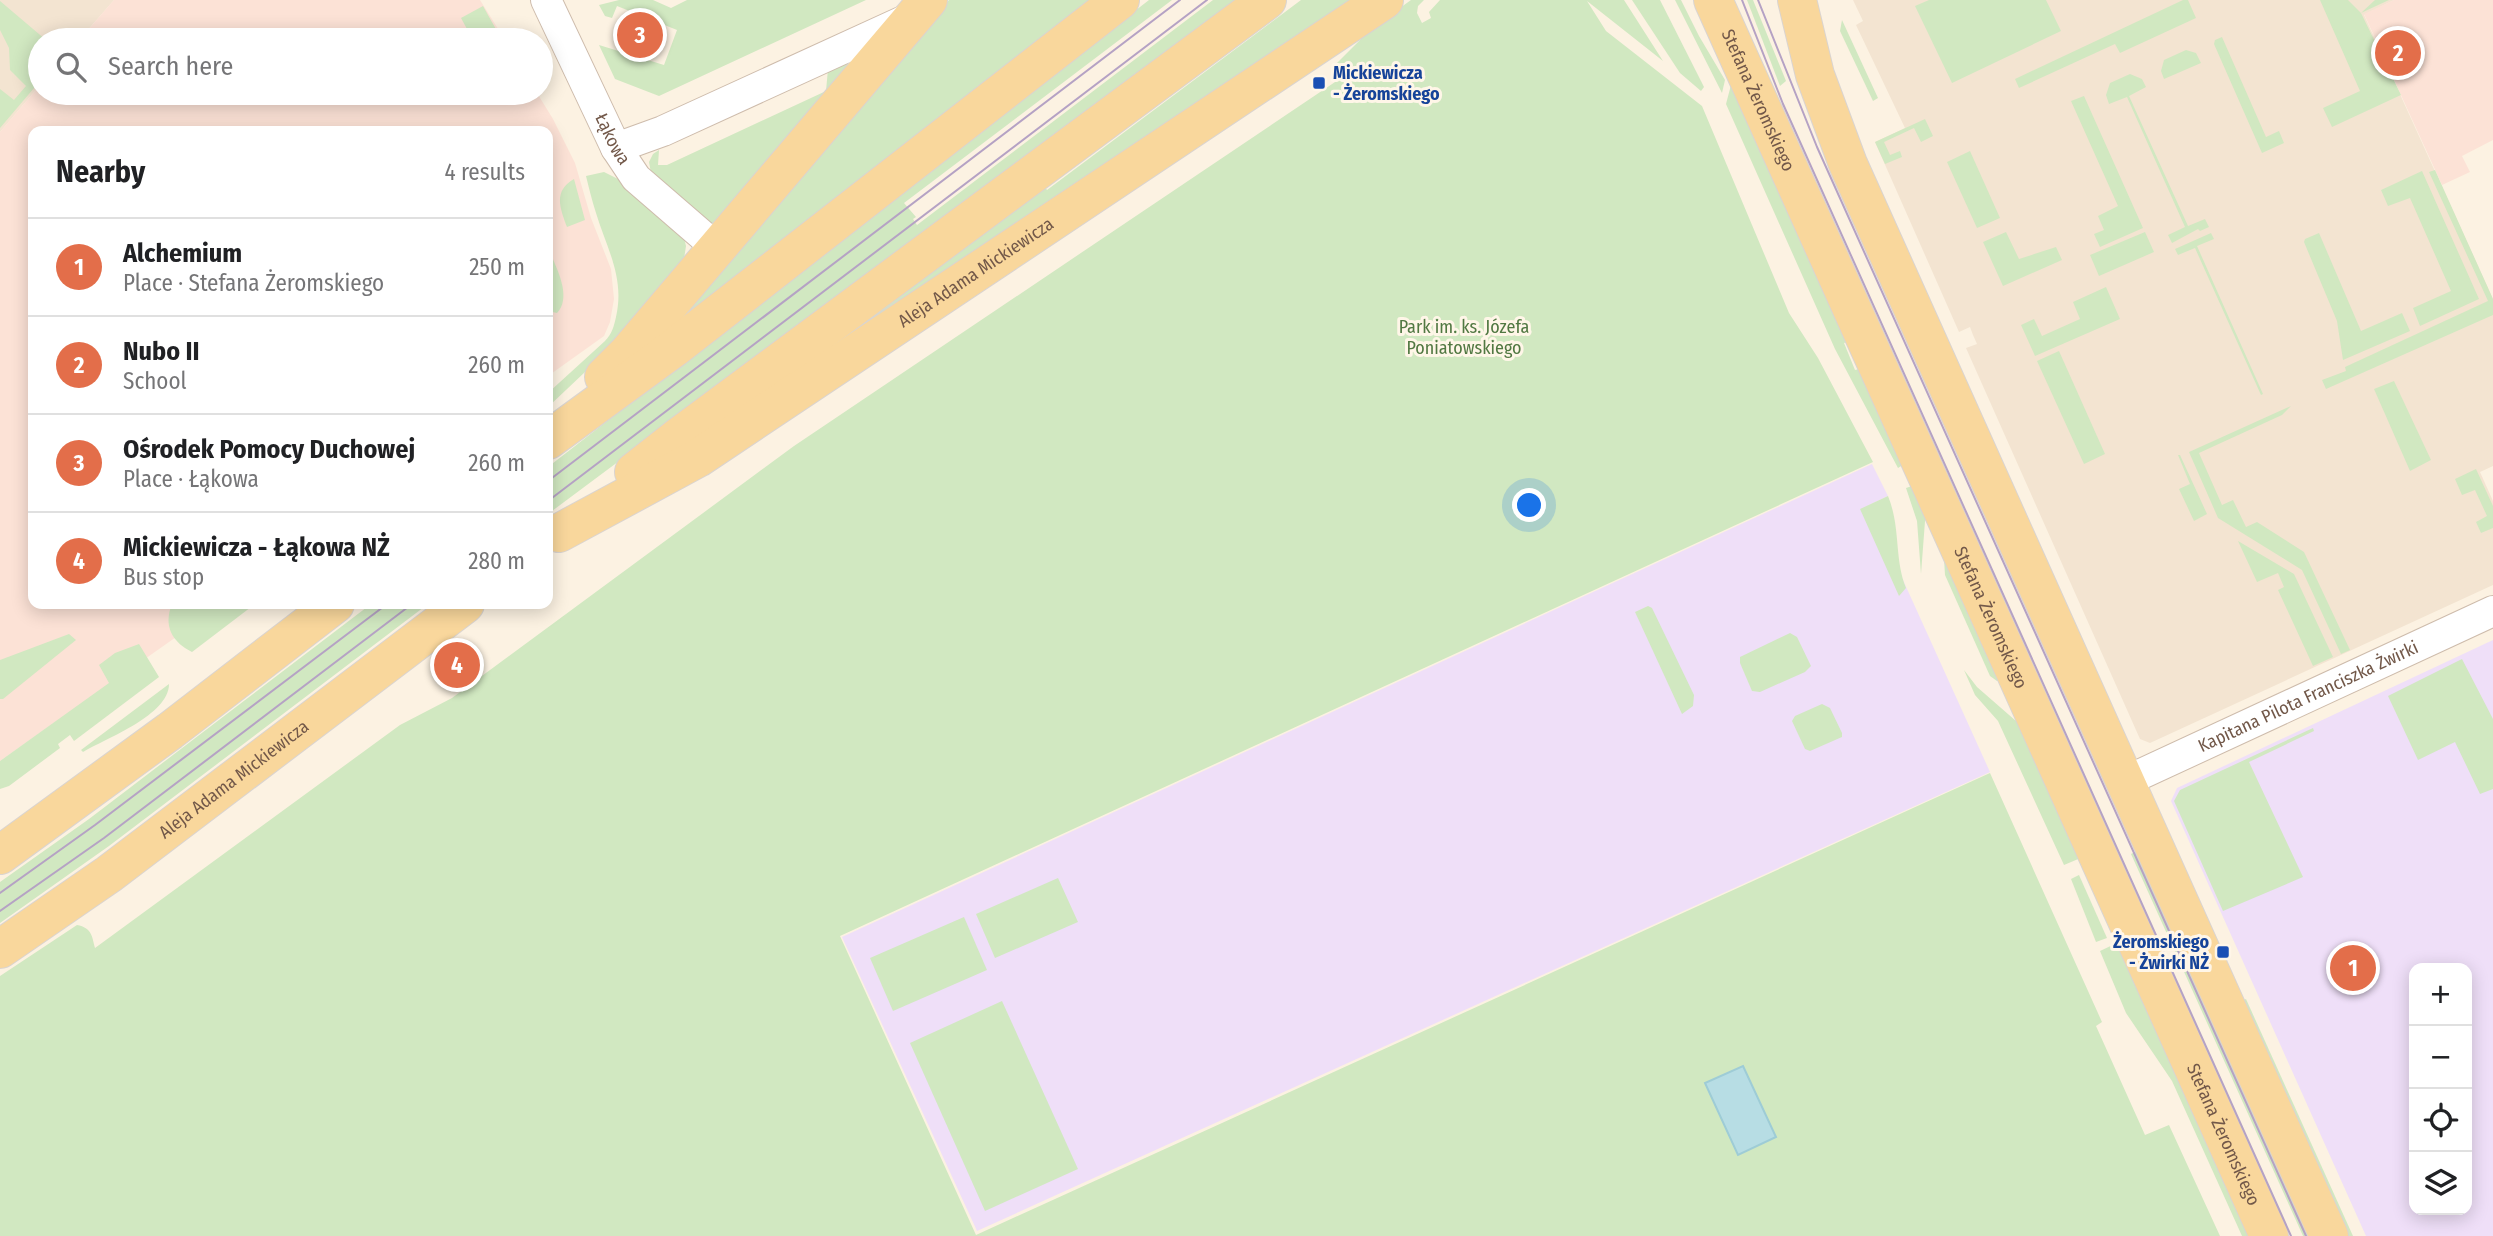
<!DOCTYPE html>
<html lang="en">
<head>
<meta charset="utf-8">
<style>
  body { margin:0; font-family:"Fira Sans Condensed",sans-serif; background:#f6f6f6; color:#202124 }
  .controls { position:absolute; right:21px; bottom:21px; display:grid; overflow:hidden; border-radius:14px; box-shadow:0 4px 18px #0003 }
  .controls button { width:63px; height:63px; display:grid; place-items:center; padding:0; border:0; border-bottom:2px solid #e0e0e0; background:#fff; color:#202124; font:35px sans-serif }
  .you { position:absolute; left:1530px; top:506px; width:24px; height:24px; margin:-18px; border:5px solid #fff; border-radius:50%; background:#1a73e8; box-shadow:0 0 0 10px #1a73e833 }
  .badge { display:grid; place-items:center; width:46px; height:46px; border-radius:50%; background:#e36e4a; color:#fff; font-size:23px; font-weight:700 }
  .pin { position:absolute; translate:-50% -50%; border:4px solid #fff; box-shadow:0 2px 7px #0006 }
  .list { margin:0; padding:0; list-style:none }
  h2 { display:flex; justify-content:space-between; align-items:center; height:91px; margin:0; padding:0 28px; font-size:30px }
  h2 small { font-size:23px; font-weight:400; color:#757577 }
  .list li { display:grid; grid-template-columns:46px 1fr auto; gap:21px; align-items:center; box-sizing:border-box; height:98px; padding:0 28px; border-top:2px solid #e0e0e0 }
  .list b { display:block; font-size:26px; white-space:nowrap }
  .list p { margin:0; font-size:23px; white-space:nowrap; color:#757577 }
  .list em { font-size:23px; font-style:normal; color:#757577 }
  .icon { flex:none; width:38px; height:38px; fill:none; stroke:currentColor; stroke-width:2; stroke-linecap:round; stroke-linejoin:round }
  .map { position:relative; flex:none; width:2493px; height:1236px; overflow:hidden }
  .search { position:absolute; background:#fff; box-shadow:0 4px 18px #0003; left:28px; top:28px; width:525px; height:77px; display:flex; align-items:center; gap:18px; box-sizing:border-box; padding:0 24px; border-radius:38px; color:#757577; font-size:26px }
  .panel { position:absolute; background:#fff; box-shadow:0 4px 18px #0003; left:28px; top:126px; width:525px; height:483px; border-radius:14px }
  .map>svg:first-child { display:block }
  .residential { fill:#f3e4d1 }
  .commercial { fill:#fce2d6 }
  .education { fill:#efdff8; fill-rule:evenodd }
  .green { fill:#d1e8c1 }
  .water { fill:#b7dde4; stroke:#9eccd6; stroke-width:2 }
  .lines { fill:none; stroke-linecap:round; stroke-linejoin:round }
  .minor-casing { stroke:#cebcac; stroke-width:32 }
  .major-casing { stroke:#dad4d0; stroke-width:40 }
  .minor { stroke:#fff; stroke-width:30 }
  .major { stroke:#f9d79c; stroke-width:38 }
  .tram { stroke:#b5a2c4; stroke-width:2 }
  .transit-dot { fill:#1a4fb4; stroke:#fff6e8; stroke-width:2.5 }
  .labels { text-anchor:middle; stroke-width:6; stroke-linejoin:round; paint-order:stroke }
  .transit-label { font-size:18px; font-weight:bold; fill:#164399; stroke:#fff6e8; text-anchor:start }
  .street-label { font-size:18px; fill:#725849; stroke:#fff6e8 }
  .park-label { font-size:18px; fill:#517842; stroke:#fff6e8 }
</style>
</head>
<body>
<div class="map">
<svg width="2493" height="1236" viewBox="0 0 2493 1236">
  <rect width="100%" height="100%" fill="#fcf2e2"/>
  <!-- residential -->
  <g class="residential">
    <polygon points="0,0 114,0 79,40 40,40 40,85 0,132"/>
    <polygon points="1853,0 2394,0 2364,15 2493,299 2493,466 2480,472 2493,501 2493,585 2150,743 2140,739 1966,348 1977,344 1973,335 1970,327 1959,332 1875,142 1905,128 1856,25 1863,21"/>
  </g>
  <!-- commercial -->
  <g class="commercial">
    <polygon points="114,0 480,0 505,40 79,40"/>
    <polygon points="2394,0 2493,0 2493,140 2462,156 2470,172 2442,185 2364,14"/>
    <polygon points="40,85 40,93 537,93 553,119 575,163 591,218 611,269 614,299 610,322 604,336 548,376 548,131 33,131 33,604 223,604 0,761 0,132"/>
  </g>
  <!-- education -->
  <g class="education">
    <polygon points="1872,464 1888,496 1869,505 1990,772 977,1231 842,937"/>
    <path d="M2493 640V1236H2366L2171 801 2177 788ZM2414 968H2467V1210H2414Z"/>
  </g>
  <!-- green -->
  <g class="green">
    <polygon points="619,0 653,0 671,8 687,0 866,0 659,96 615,79 599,45 664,65 677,30 617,6 612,18 605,16 599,5"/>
    <polygon points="949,0 1091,0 674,325 673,324"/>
    <polygon points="1149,0 1172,0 904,203 916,217 913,219 917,225 1213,0 1238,0 548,514 548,467"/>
    <polygon points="1301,0 1359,0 823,352 1045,187 1047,190"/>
    <path d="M1411 0H1424L1418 6 1417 13 1422 23 1431 18 1429 12 1440 0H1624L1663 61 1587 1 1606 31 1702 106 1789 313 1818 358 1873 462 840 936 976 1235 1990 773 2102 1022 2096 1026 2145 1135 2169 1125 2220 1236H0V976L77 925C92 928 92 936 95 948L400 725 452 698 794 446 1341 78 1334 66 1371 29Z"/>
    <polygon points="1632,0 1660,0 1704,87 1701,91 1680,73"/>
    <polygon points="1675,0 1681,0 1699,36 1725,80 1722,93"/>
    <polygon points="1747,0 1753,0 1786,81 1780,86"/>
    <polygon points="1929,0 2046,0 2061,31 1952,83 1915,6"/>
    <polygon points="2183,0 2188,0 2196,18 2120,53 2115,44 2019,88 2015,79"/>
    <polygon points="2320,0 2348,0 2361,13 2375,0 2389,0 2361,13 2401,95 2332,127 2323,108 2360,91"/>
    <polygon points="0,1 46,40 40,40 40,81 0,128 0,89 14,100 26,86 10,70 9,48 0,30"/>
    <polygon points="483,6 502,40 473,40 461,18"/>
    <polygon points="1842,20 1878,98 1873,101 1840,31"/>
    <polygon points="2222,37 2266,137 2279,131 2284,143 2262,153 2214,44 2215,40"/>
    <polygon points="2186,50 2196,53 2201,63 2164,79 2161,71 2164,60"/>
    <polygon points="856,56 714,228 651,173 649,162 653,154 659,150 658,165 667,165 826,91 828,69"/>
    <polygon points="2130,74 2142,79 2146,87 2129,96 2188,226 2205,219 2209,227 2200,231 2198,229 2172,243 2168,235 2185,227 2127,97 2109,104 2106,95 2110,83"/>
    <polygon points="1731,85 1850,341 1844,343 1855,370 1863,368 1906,463 1898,468 1835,349 1726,104"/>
    <polygon points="2084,96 2143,228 2100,247 2094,234 2104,230 2098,216 2118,206 2071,101"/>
    <polygon points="1925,119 1933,136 1921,142 1914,128 1884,142 1890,155 1900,151 1902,157 1885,164 1875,142"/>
    <polygon points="1970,151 2000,218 1977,228 1947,162"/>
    <polygon points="2435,170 2493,299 2493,315 2326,389 2322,380 2346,371 2345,367 2488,301 2429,172"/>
    <polygon points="2422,171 2479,299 2420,326 2413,308 2451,291 2410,198 2388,206 2381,190"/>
    <path d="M604 172 620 180 684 238 686 246 684 259 604 354 548 407V393L605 341C612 334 614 326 616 317 625 278 607 249 596 213 592 201 589 188 586 176Z"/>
    <path d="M574 179 585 220 567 227C560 208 553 191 574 179Z"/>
    <polygon points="2006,232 2019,259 2056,247 2062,260 2003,286 1983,242"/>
    <polygon points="2145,232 2154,252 2099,276 2090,255"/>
    <polygon points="2211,233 2214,239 2197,246 2263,394 2261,395 2195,248 2178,255 2175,249"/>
    <polygon points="2319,233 2361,331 2402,313 2410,331 2343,360 2337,321 2304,242 2305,239"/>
    <path d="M552 257C559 273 571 299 557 313L548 311V260Z"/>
    <polygon points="2106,287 2120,319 2035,356 2021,325 2034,319 2042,336 2080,319 2073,302"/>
    <polygon points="2059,351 2105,454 2084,464 2037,361"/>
    <polygon points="2394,381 2431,460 2410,471 2374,389"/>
    <polygon points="2291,406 2282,415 2199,453 2222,505 2233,500 2246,527 2257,522 2304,552 2350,650 2341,654 2302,570 2218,518 2189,452"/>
    <polygon points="2178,455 2180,455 2207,514 2194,521 2179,489 2190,484"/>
    <polygon points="2476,469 2493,506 2493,528 2481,533 2476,522 2487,516 2475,490 2462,495 2455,479"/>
    <polygon points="1912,486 1926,508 1921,574 1917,521 1906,488"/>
    <path d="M1888 496C1901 528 1894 558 1906 588L1899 596 1860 509Z"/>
    <polygon points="2238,541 2294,574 2333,657 2313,666 2278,590 2284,587 2278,573 2257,582"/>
    <polygon points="1944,559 2002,679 1997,681 1990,676 1945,575"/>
    <path d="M172 604H255L192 652C172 642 163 626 172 604Z"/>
    <polygon points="371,604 428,604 109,846 0,923 0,882 89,819"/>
    <polygon points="1648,606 1652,608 1694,695 1693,706 1682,714 1635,612"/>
    <polygon points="1790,633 1797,637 1811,666 1805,672 1760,692 1752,691 1740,663 1740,657"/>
    <polygon points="69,634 76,640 3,699 0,699 0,660"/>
    <polygon points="139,644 159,677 74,741 70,735 58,744 60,748 9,786 0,789 0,761 109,683 99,665 115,653"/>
    <polygon points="2462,659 2493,719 2493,789 2480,794 2455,742 2418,760 2388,696"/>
    <polygon points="1964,670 1977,687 2024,728 2083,857 2064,865 1998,721 1975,695"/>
    <path d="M169 684C169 715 107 738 83 752L81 750Z"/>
    <polygon points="1822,704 1830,708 1842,733 1842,737 1810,751 1805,749 1792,721 1795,716"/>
    <polygon points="2313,728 2314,731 2249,762 2303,877 2223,911 2174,801 2180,790"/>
    <polygon points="2140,849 2314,1236 2303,1236 2131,854"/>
    <polygon points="2079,875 2107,938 2096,942 2071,879"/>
    <polygon points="1058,878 1078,922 995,958 976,914"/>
    <polygon points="964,917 987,970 893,1011 870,958"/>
    <polygon points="2119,942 2251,1236 2242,1236 2172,1081 2126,1013 2100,951"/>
    <polygon points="2246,999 2353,1236 2346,1236 2241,1001"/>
    <polygon points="1002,1001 1078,1169 985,1211 910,1043"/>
  </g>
  <!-- water -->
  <polygon class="water" points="1743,1066 1776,1137 1738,1155 1705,1083"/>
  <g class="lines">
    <!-- minor casing -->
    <g class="minor-casing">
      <g id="minor">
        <path id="s1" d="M546 0 616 148 636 178 717 248"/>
        <polyline points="616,148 663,131 910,18"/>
        <path id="s2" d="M2124 782 2493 611"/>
      </g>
    </g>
    <!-- major casing -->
    <g class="major-casing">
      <g id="major">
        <path id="s3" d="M1713 0 2269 1236"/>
        <polyline points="1797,0 1815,75 1848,164 2329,1236"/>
        <polyline points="604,377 627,354 928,0"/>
        <polyline points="548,440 674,348 1120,0"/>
        <polyline points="634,472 681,435 1267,0"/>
        <path id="s4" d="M559 533 698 458 1384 0"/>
        <polyline points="0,855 170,731 335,604"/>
        <path id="s5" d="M0 949 109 874 465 604"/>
      </g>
    </g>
    <!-- minor -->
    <use href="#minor" class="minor"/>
    <!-- major -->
    <use href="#major" class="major"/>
    <!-- tram -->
    <g class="tram">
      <polyline points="1742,0 1783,104 2291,1236"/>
      <polyline points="1758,0 1817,147 2306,1236"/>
      <polyline points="548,481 1180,0"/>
      <polyline points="548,501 1207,0"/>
      <polyline points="0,893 95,825 387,604"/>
      <polyline points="0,911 104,838 412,604"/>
    </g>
  </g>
  <!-- markers -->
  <g class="transit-dot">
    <rect x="1312" y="76" width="14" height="14" rx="3.5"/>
    <rect x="2216" y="945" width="14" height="14" rx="3.5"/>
  </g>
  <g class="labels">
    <!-- transit labels -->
    <g class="transit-label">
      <text x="1333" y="79">Mickiewicza<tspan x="1333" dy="21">- Żeromskiego</tspan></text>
      <text x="2209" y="948" text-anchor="end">Żeromskiego<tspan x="2209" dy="21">- Żwirki NŻ</tspan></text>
    </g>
    <!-- street labels -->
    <g class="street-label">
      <text dy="6" stroke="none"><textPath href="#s3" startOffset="110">Stefana Żeromskiego</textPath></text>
      <text dy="6" stroke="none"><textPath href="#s1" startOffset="154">Łąkowa</textPath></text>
      <text dy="6" stroke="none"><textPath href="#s4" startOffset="492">Aleja Adama Mickiewicza</textPath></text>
      <text dy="6" stroke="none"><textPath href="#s3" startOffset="677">Stefana Żeromskiego</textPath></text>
      <text dy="6" stroke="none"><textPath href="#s2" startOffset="203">Kapitana Pilota Franciszka Żwirki</textPath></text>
      <text dy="6" stroke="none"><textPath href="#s5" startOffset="289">Aleja Adama Mickiewicza</textPath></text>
      <text dy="6" stroke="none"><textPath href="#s3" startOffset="1244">Stefana Żeromskiego</textPath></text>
    </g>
    <!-- park labels -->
    <g class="park-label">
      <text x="1464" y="333">Park im. ks. Józefa<tspan x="1464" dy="21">Poniatowskiego</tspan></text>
    </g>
  </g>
</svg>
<div class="controls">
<button>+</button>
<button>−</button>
<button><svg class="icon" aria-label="locate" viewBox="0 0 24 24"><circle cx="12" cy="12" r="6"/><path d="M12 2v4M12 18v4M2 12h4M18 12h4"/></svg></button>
<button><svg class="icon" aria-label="layers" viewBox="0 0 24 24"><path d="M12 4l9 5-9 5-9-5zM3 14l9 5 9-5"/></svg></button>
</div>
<div class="you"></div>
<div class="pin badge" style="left:2353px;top:968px">1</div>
<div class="pin badge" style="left:2398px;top:53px">2</div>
<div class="pin badge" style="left:640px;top:35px">3</div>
<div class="pin badge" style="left:457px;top:665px">4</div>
<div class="search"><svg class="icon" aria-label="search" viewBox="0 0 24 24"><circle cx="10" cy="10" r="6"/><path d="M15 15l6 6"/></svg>Search here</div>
<section class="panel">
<h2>Nearby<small>4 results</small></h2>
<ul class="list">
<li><span class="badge">1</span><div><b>Alchemium</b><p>Place · Stefana Żeromskiego</p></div><em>250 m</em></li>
<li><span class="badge">2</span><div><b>Nubo II</b><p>School</p></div><em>260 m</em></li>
<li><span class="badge">3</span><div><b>Ośrodek Pomocy Duchowej</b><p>Place · Łąkowa</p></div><em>260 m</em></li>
<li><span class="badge">4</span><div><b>Mickiewicza - Łąkowa NŻ</b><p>Bus stop</p></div><em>280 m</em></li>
</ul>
</section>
</div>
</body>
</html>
